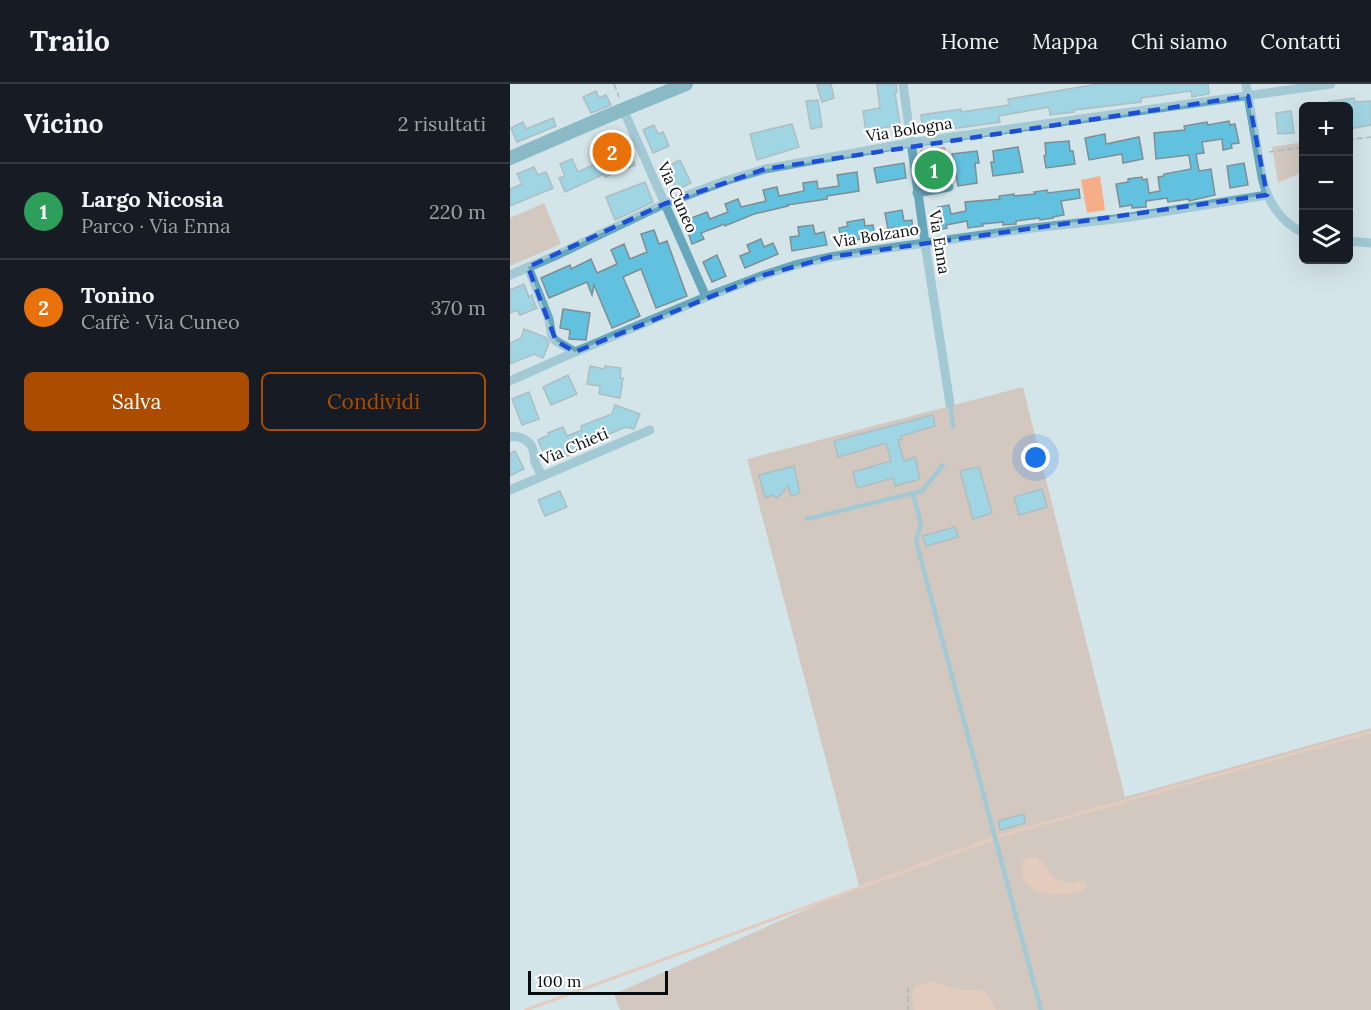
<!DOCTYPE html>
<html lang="it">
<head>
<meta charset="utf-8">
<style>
  body { margin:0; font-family:Lora,serif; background:#242831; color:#f1f3f6 }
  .controls { position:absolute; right:18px; top:18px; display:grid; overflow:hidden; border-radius:9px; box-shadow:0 6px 24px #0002 }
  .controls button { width:54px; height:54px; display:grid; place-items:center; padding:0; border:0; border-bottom:2px solid #363941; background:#171b24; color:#f1f3f6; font:30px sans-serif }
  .scale { position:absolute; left:18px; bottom:15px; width:140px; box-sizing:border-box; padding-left:6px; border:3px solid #070c0e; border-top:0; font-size:16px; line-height:21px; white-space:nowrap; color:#070c0e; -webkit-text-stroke:4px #fff; paint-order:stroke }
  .you { position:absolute; left:526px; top:374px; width:21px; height:21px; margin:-15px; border:4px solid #fff; border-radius:50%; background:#1a73e8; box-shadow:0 0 0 9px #1a73e833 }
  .badge { display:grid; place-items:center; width:39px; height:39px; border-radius:50%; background:#ab4c00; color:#fff; font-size:20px; font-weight:700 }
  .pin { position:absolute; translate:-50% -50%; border:3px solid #fff; box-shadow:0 2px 6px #0006 }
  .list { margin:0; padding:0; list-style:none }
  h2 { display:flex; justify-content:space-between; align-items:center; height:78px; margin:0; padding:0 24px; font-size:26px }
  h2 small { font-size:20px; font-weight:400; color:#9ea1a6 }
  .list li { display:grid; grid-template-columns:39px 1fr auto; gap:18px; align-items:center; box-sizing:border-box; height:96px; padding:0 24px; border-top:2px solid #363941 }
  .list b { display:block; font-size:22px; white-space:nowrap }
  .list p { margin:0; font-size:20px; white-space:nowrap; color:#9ea1a6 }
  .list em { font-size:20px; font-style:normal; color:#9ea1a6 }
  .actions { display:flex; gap:12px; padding:18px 24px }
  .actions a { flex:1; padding:14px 0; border:2px solid #ab4c00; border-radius:9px; text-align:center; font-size:21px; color:#ab4c00 }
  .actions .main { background:#ab4c00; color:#fff }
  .icon { flex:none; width:33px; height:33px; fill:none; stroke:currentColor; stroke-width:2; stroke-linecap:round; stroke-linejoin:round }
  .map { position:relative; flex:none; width:861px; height:926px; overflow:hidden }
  header { display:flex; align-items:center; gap:36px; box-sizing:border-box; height:84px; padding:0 30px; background:#171b24; border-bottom:2px solid #363941 }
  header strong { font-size:28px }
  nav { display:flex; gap:33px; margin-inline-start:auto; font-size:21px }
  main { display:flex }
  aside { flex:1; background:#171b24 }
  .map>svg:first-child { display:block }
  .green { fill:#d0a48e }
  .water { fill:#f5ae88 }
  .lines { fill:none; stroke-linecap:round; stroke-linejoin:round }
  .stream { stroke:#f5ae88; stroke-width:3 }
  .building { fill:#62c1de; stroke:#7f8e93; stroke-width:1.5 }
  .path { stroke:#798488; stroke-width:1.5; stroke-dasharray:6 3; stroke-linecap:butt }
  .service { stroke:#67a7bb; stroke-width:4.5 }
  .minor { stroke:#67a7bb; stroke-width:9 }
  .secondary { stroke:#33869e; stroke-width:14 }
  .marked { fill:none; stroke:#1d4ed8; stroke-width:4.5; stroke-dasharray:12 8; stroke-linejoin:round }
  .labels { text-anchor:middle; stroke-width:4.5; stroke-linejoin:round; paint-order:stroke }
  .street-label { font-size:16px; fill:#070c0e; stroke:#fff }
</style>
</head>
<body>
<header>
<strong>Trailo</strong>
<nav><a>Home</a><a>Mappa</a><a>Chi siamo</a><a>Contatti</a></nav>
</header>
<main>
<aside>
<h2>Vicino<small>2 risultati</small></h2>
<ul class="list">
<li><span class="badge" style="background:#2e9e5b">1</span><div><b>Largo Nicosia</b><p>Parco · Via Enna</p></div><em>220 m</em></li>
<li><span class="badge" style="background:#e8710a">2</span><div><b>Tonino</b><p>Caffè · Via Cuneo</p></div><em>370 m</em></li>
</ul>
<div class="actions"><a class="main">Salva</a><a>Condividi</a></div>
</aside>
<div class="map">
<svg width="861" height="926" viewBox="0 0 861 926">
  <rect width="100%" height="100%" fill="#d4e5ea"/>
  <!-- green -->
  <g class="green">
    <polygon points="793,58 793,88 768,99 762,63"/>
    <polygon points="435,63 440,101 413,105 408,71 411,66"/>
    <polygon points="34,119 51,160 0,182 0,134"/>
    <polygon points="513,303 615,713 861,644 861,926 110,926 104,910 349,802 237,375"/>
  </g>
  <!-- water -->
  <g class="water">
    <polygon points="590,92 595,126 577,129 571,96"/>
    <path d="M525 773C540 780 536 794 555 798 562 800 568 796 575 797L578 802C557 819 497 812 515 774Z"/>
    <path d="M424 898C432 899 440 904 447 905 472 909 473 898 486 926H404L402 916 404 903 412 900Z"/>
  </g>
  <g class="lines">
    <!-- stream -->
    <polyline class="stream" points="16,926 490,752 861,648"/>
  </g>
  <!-- building -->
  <g class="building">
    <polygon points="311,0 321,0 324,14 312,18 307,1"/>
    <polygon points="367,0 386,0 387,8 385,9 390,41 368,45 368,47 356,49 353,27 370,24"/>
    <polygon points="588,0 698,0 699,10 682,13 681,7 631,14 631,18 564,26 564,28 540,31 539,23 489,32 490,38 413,49 411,31 451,25 451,28 499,21 498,15"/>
    <polygon points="86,7 89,14 96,11 101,21 81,29 73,13"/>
    <polygon points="844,14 845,18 861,17 861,41 838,45 838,22 818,22 818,18"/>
    <polygon points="308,16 312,43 301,45 296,17"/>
    <polygon points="781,27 784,49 768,50 766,29"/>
    <polygon points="43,34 46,42 7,58 1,44 13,38 16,45"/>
    <polygon points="719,37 720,41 725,40 729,59 721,60 722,64 713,66 712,55 692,58 694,69 686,70 689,87 701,85 705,111 679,117 679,115 658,118 657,114 636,117 636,123 622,124 622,121 610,123 606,100 618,98 618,95 632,93 633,96 637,95 639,109 650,107 648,93 654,92 654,90 681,85 679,71 646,75 644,49 675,46 674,42 697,38 698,41"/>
    <polygon points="282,40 289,63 247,76 240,50"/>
    <polygon points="144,41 148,50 153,48 159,62 143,69 133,46"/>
    <polygon points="595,50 596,60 629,53 633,75 613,79 612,70 579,76 575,54"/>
    <polygon points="114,52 125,81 95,93 94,90 55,108 49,94 55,92 50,80 62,75 68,88 89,78 83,64"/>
    <polygon points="559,57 560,67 563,67 565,80 536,84 534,72 536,71 535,59"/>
    <polygon points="508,63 513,88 483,92 481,78 484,78 483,67"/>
    <polygon points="467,67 469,79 465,79 467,99 448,102 442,70"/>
    <polygon points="170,76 181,99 167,106 156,83"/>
    <polygon points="394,79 396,94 367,99 364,84"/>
    <polygon points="734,79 738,101 720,104 717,82"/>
    <polygon points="24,83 28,91 36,88 43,104 0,122 0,105 12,100 7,90"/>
    <polygon points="347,88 349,107 317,112 317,115 277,121 278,122 244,130 215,142 215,140 191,149 194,155 182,160 174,137 197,128 200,135 218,128 215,120 228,115 231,123 256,117 253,106 267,103 269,112 294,107 293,99 307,97 308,105 329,102 327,91"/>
    <polygon points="135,98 143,118 105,136 96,113"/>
    <polygon points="569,105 570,114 551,117 554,131 543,133 543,134 530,136 529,134 506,137 506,140 493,141 493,138 472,140 473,142 458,144 457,137 436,141 437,144 428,146 425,133 430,132 428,123 439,121 441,130 456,127 455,118 490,115 489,112 504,110 504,112 525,110 524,108 537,106 538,109"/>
    <polygon points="392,126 394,137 402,136 403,150 386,152 385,143 378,145 375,129"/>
    <polygon points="354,135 355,142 363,141 365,153 331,158 329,144 338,142 337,138"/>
    <polygon points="303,141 305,150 314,148 317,161 282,167 280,153 289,152 288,143"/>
    <polygon points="144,146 149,160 157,157 177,212 146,224 131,185 113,193 130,232 102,244 84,201 82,211 77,198 39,214 31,194 60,181 61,185 81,175 87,189 107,180 101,166 114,160 120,175 137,168 131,150"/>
    <polygon points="251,155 254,163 263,159 268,170 235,184 230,172 240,168 237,161"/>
    <polygon points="207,171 216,192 202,198 193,178"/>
    <polygon points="14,200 19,213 22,211 25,220 23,221 26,222 27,224 10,231 7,226 0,229 0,206"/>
    <polygon points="53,225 80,229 76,256 59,255 60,246 50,244"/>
    <polygon points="14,245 35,253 39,259 33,274 24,270 0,280 0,259 11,254"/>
    <polygon points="80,282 94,285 95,282 111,284 110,294 113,294 110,314 89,310 90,302 77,300"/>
    <polygon points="58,291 67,310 41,321 33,303"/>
    <polygon points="19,308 29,335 12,341 2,315"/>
    <polygon points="105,321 130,330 124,345 116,343 65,364 67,368 47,376 44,369 35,373 28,356 39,351 38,349 53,343 57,352 72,346 71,342 102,330"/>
    <polygon points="423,331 425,342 391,352 392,356 388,356 394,377 405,373 410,395 385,402 383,394 347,404 343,388 381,377 376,359 328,373 324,357"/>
    <polygon points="5,367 14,385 0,392 0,369"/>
    <polygon points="284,382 290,409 281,412 278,402 267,414 263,411 255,414 249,391"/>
    <polygon points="469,383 482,429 463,435 450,387"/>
    <polygon points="532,405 537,423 509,431 504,413"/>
    <polygon points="50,407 57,423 35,432 28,416"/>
    <polygon points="445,443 448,453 416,462 413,452"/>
    <polygon points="514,730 515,739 490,746 488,737"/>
  </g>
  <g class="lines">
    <!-- path -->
    <g class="path">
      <polyline points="104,0 109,13"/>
      <polyline points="838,56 861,53"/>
      <polyline points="759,68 794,63"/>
      <polyline points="398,903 398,926"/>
    </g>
    <!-- service -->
    <g class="service">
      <polyline points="440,320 443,343"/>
      <polyline points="403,409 411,440 406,457 531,926"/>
      <polyline points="297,435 412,407 433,381"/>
    </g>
    <!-- minor -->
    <g class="minor">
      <polyline points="393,0 415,159 440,320"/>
      <path d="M736 0 752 93C757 117 771 139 794 149"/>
      <polyline points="113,25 196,213"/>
      <polyline points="407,109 439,103"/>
      <polyline points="838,157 861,159"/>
      <polyline points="18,183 39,235 42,253 46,257 65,268"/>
      <polyline points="0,191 47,171 154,120 215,97 255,85 400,59 821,0"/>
      <polyline points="0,297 65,268 196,213 254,191 285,181 320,173 386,163 523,144 614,134 757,111"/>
      <path d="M0 353C7 351 18 355 22 363 24 367 24 373 25 378 27 383 30 388 32 392"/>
      <polyline points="0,406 140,346"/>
    </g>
    <!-- secondary -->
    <polyline class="secondary" points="0,74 95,33 176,0"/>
  </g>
  <!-- marked area -->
  <path d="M0 0H861V926H0ZM738 12 757 111 320 173 254 191 65 268 46 257 18 183 154 120 255 85Z" fill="#d4e5ea" fill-opacity=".55" fill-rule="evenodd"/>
  <path class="marked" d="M738 12 757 111 320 173 254 191 65 268 46 257 18 183 154 120 255 85Z"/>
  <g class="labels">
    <!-- street labels -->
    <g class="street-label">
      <text transform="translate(399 45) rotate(-9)" y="6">Via Bologna</text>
      <text transform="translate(168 113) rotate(66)" y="6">Via Cuneo</text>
      <text transform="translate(366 151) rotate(-9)" y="6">Via Bolzano</text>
      <text transform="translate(430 158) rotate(81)" y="6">Via Enna</text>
      <text transform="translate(64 362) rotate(-23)" y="6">Via Chieti</text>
    </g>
  </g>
</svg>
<div class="controls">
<button>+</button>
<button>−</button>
<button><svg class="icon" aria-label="layers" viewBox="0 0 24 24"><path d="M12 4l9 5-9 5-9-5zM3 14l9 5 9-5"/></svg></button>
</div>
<div class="scale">100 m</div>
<div class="you"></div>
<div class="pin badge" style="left:424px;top:86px;background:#2e9e5b">1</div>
<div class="pin badge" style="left:102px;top:68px;background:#e8710a">2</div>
</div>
</main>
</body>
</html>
